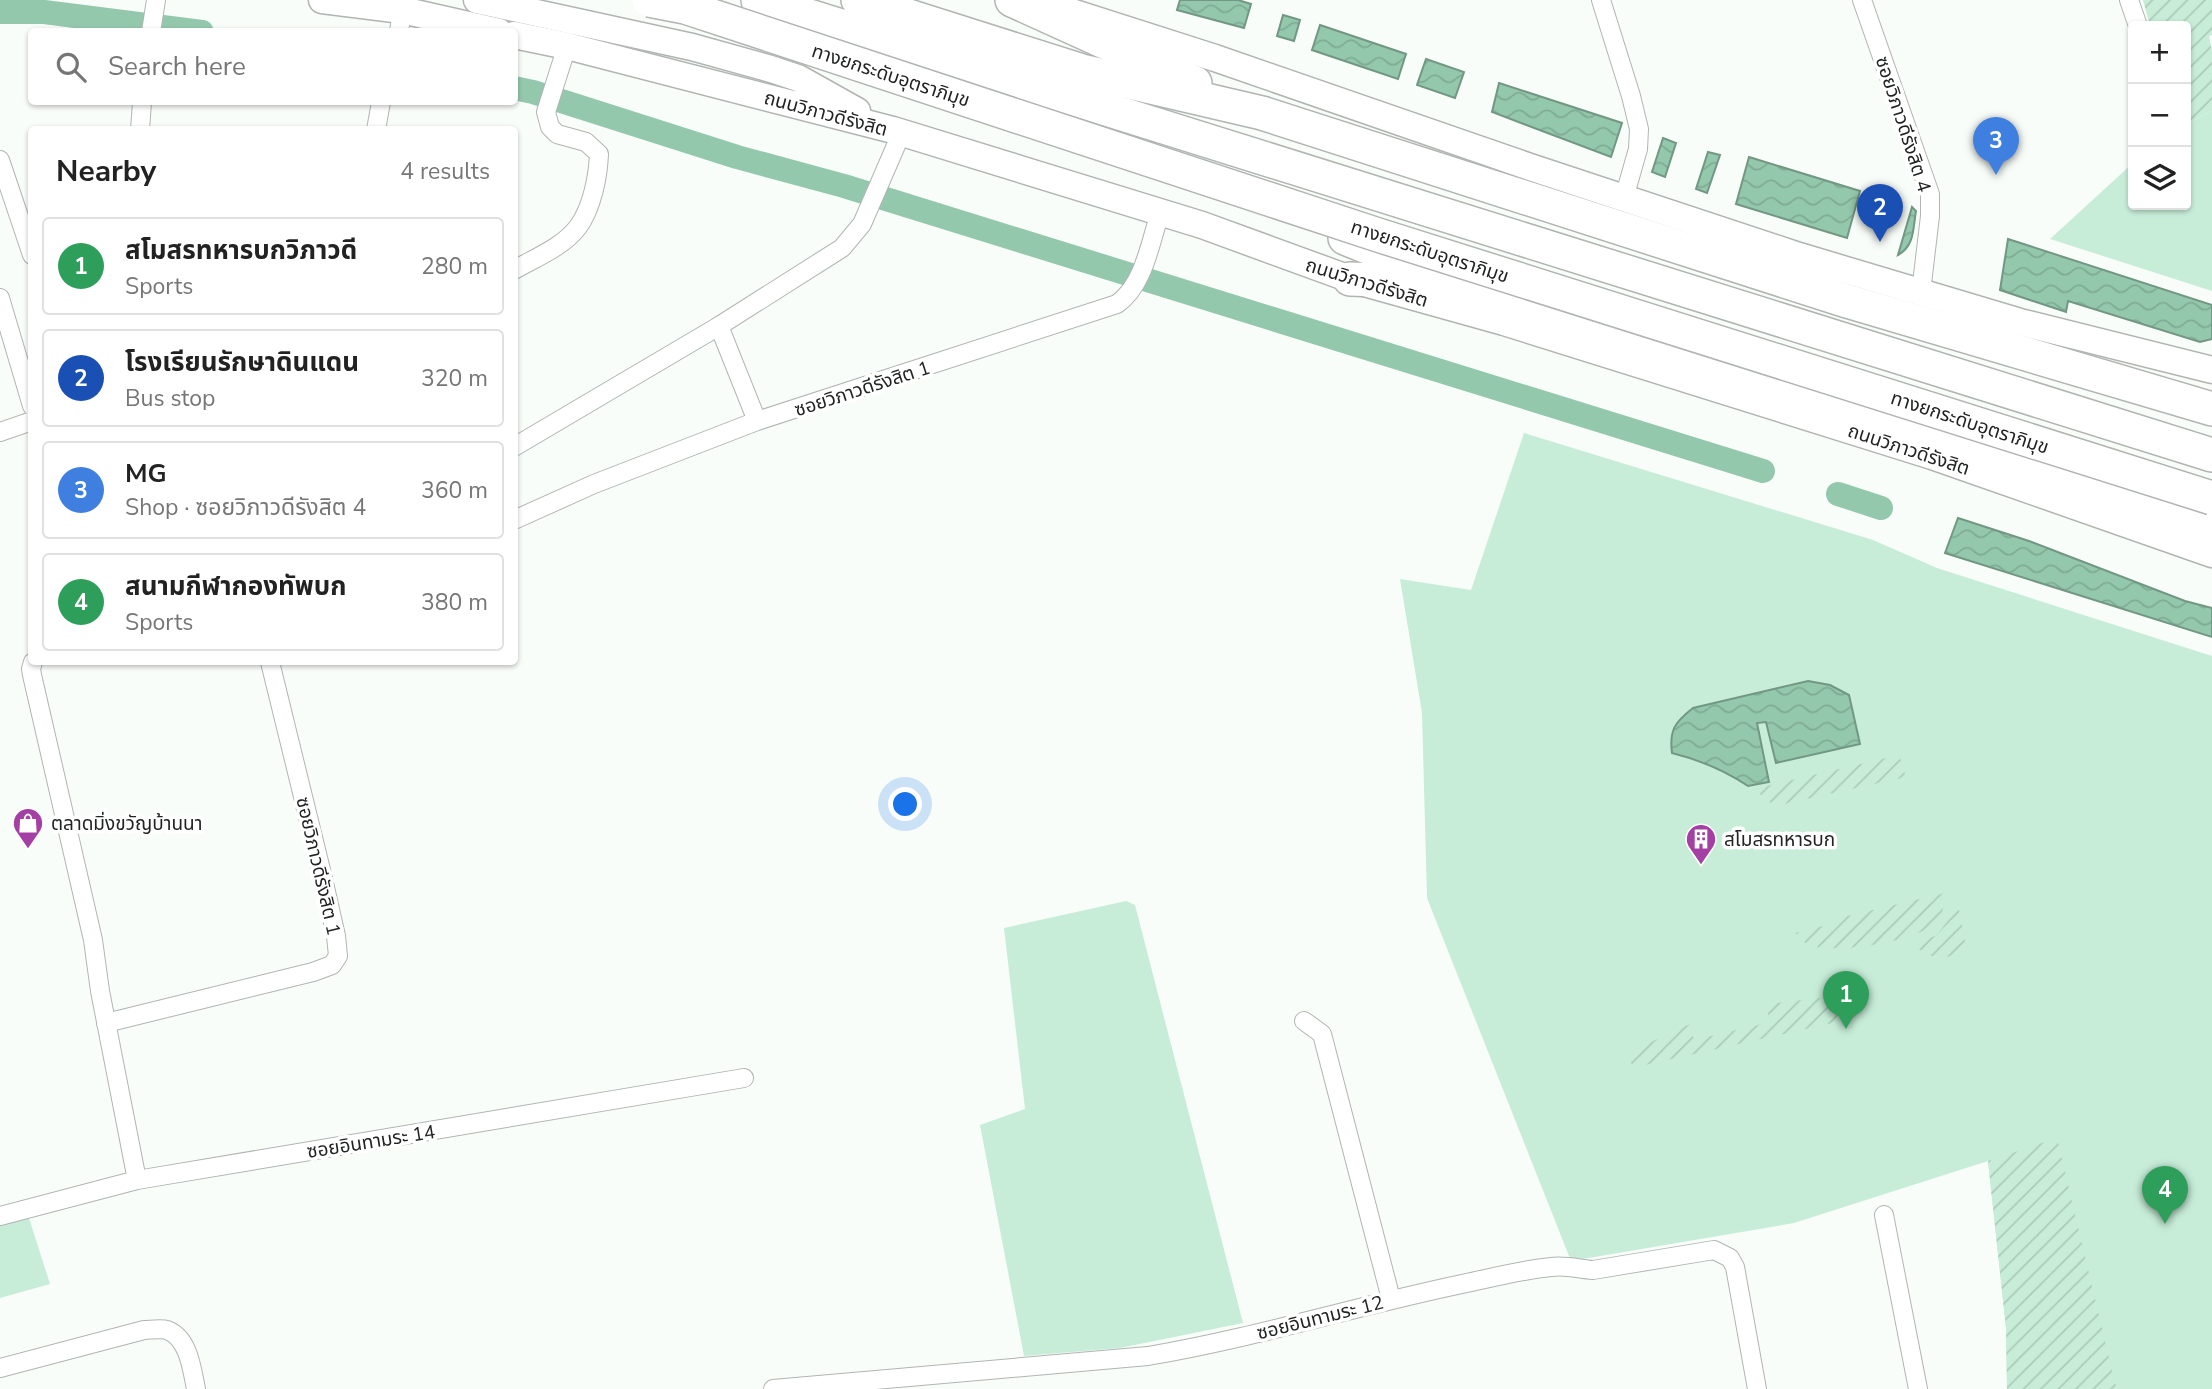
<!DOCTYPE html>
<html lang="en">
<head>
<meta charset="utf-8">
<style>
  body { margin:0; font-family:"Nunito Sans","Noto Sans Thai",sans-serif; background:#f2f2f2; color:#222 }
  .controls { position:absolute; right:21px; top:21px; display:grid; overflow:hidden; border-radius:7px; box-shadow:0 2px 5px #0004 }
  .controls button { width:63px; height:63px; display:grid; place-items:center; padding:0; border:0; border-bottom:2px solid #e0e0e0; background:#fff; color:#222; font:35px sans-serif }
  .you { position:absolute; left:906px; top:805px; width:24px; height:24px; margin:-18px; border:5px solid #fff; border-radius:50%; background:#1a73e8; box-shadow:0 0 0 10px #1a73e833 }
  .badge { display:grid; place-items:center; width:46px; height:46px; border-radius:50%; background:#0b8043; color:#fff; font-size:23px; font-weight:700 }
  .pin { position:absolute; translate:-50% -58px; filter:drop-shadow(0 2px 4px #0008) }
  .pin::after { content:''; position:absolute; top:37px; width:24px; height:21px; background:inherit; clip-path:polygon(0 0,100% 0,50% 100%) }
  .list { margin:0; padding:0; list-style:none }
  h2 { display:flex; justify-content:space-between; align-items:center; height:91px; margin:0; padding:0 28px; font-size:30px }
  h2 small { font-size:23px; font-weight:400; color:#767676 }
  .list li { display:grid; grid-template-columns:46px 1fr auto; gap:21px; align-items:center; box-sizing:border-box; height:98px; margin:0 14px 14px; padding:0 14px; border:2px solid #e0e0e0; border-radius:7px }
  .list b { display:block; font-size:26px; white-space:nowrap }
  .list p { margin:0; font-size:23px; white-space:nowrap; color:#767676 }
  .list em { font-size:23px; font-style:normal; color:#767676 }
  .icon { flex:none; width:38px; height:38px; fill:none; stroke:currentColor; stroke-width:2; stroke-linecap:round; stroke-linejoin:round }
  .map { position:relative; flex:none; width:2212px; height:1389px; overflow:hidden }
  .search { position:absolute; background:#fff; box-shadow:0 2px 5px #0004; left:28px; top:28px; width:490px; height:77px; display:flex; align-items:center; gap:18px; box-sizing:border-box; padding:0 24px; border-radius:7px; color:#767676; font-size:26px }
  .panel { position:absolute; background:#fff; box-shadow:0 2px 5px #0004; left:28px; top:126px; width:490px; height:539px; border-radius:7px }
  .map>svg:first-child { display:block }
  .green { fill:#c7edd8 }
  .garden { fill:url(#garden-furrows) }
  .water { fill:url(#water-waves); stroke:#729783; stroke-width:2 }
  .lines { fill:none; stroke-linecap:round; stroke-linejoin:round }
  .canal { stroke:#94c8ac; stroke-width:24 }
  .street-casing { stroke:#b1b5b2; stroke-width:20 }
  .secondary-casing { stroke:#b1b5b2; stroke-width:29 }
  .highway-casing { stroke:#b1b5b2; stroke-width:36 }
  .street { stroke:#fff; stroke-width:18 }
  .secondary { stroke:#fff; stroke-width:26 }
  .highway { stroke:#fff; stroke-width:33 }
  .highway-bridge-casing { stroke:#b1b5b2; stroke-width:36; stroke-linecap:butt }
  .highway-bridge { stroke:#fff; stroke-width:33 }
  .labels { text-anchor:middle; stroke-width:7; stroke-linejoin:round; paint-order:stroke }
  .street-label { font-size:19px; fill:#222423; stroke:#fff }
  .poi-label { font-size:19px; fill:#222423; stroke:#fff; text-anchor:start }
</style>
</head>
<body>
<div class="map">
<svg width="2212" height="1389" viewBox="0 0 2212 1389">
  <defs>
    <pattern id="garden-furrows" width="10" height="10" patternUnits="userSpaceOnUse" patternTransform="scale(1.75)"><rect width="10" height="10" fill="#c7edd8"/><path d="M-1 1l2-2M0 10L10 0M9 11l2-2" fill="none" stroke="#abcbb9"/></pattern>
    <pattern id="water-waves" width="16" height="10" patternUnits="userSpaceOnUse" patternTransform="scale(1.75)"><rect width="16" height="10" fill="#94c8ac"/><path d="M0 5q4-4 8 0t8 0" fill="none" stroke="#7fac94"/></pattern>
  </defs>
  <rect width="100%" height="100%" fill="#f8fdfa"/>
  <!-- green -->
  <g class="green">
    <polygon points="2212,111 2212,291 2050,239 2133,163 2133,205 2186,205 2186,124"/>
    <polygon points="1524,433 1873,540 1937,568 2212,656 2212,1389 2007,1389 2006,1328 1988,1161 1794,1223 1571,1261 1427,898 1422,713 1400,579 1471,590"/>
    <polygon points="1126,901 1135,905 1243,1323 1120,1348 1024,1356 980,1125 1025,1109 1004,928"/>
    <polygon points="28,1215 50,1284 0,1298 0,1222"/>
  </g>
  <!-- garden -->
  <g class="garden">
    <polygon points="2143,0 2212,0 2212,35 2209,36 2212,50 2212,111 2186,124 2186,26 2150,26"/>
    <polygon points="1899,755 1906,777 1775,806 1753,789"/>
    <path d="M1945 893C1944 906 1944 913 1935 923 1919 941 1829 956 1807 944 1803 942 1799 936 1795 933L1839 922V918Z"/>
    <path d="M1957 898 1965 942 1961 952C1939 962 1930 957 1911 944L1917 940 1936 936 1952 915 1953 902Z"/>
    <path d="M1828 997C1841 997 1857 994 1867 1004L1866 1012 1859 1017 1636 1067C1629 1063 1628 1059 1629 1052L1690 1024 1694 1040 1770 1022 1766 1004Z"/>
    <polygon points="2057,1138 2114,1379 2117,1389 2007,1389 2006,1328 1988,1161"/>
  </g>
  <!-- water -->
  <g class="water">
    <polygon points="1180,0 1238,0 1251,4 1244,28 1177,10"/>
    <polygon points="1283,15 1300,20 1294,41 1277,36"/>
    <polygon points="1320,25 1406,54 1398,79 1312,50"/>
    <polygon points="1426,59 1464,72 1455,98 1417,85"/>
    <polygon points="1499,83 1622,123 1611,157 1492,112"/>
    <polygon points="1663,138 1676,143 1665,177 1652,172"/>
    <polygon points="1708,152 1720,155 1707,193 1696,189"/>
    <polygon points="1749,157 1860,191 1847,238 1736,204"/>
    <path d="M1912 207 1916 211C1913 227 1915 246 1898 255Z"/>
    <polygon points="2008,239 2212,305 2212,339 2200,342 2068,301 2066,312 2000,290"/>
    <polygon points="1958,518 2029,541 2185,601 2212,608 2212,637 1945,553"/>
    <path d="M1808 681 1830 685 1849 695 1860 744 1776 763 1766 722 1757 723 1769 782 1748 786C1724 770 1700 760 1672 753 1669 730 1675 722 1693 708Z"/>
  </g>
  <g class="lines">
    <!-- canal -->
    <g class="canal">
      <polyline points="0,12 44,12 202,32"/>
      <polyline points="514,88 533,92 737,157 844,186 1763,471"/>
      <polyline points="1838,494 1881,508"/>
    </g>
    <!-- street casing -->
    <g class="street-casing">
      <g id="street">
        <polyline points="1601,0 1631,96 1639,129 1638,149 1624,198"/>
        <polyline points="1862,0 1930,194 1930,216 1921,292"/>
        <polyline points="2129,0 2138,26"/>
        <polyline points="151,32 156,0"/>
        <polyline points="399,32 402,10"/>
        <polyline points="140,130 142,102"/>
        <polyline points="376,130 381,102"/>
        <polyline points="0,160 32,255"/>
        <path d="M514 270C535 258 563 247 578 227 592 208 598 177 599 154L586 142 557 134 550 127 546 112 567 46"/>
        <polyline points="0,298 32,406"/>
        <polyline points="757,421 719,326 842,248 862,224 901,134"/>
        <polyline points="0,432 32,421"/>
        <polyline points="514,447 719,326"/>
        <path d="M514 520 594 484 757 421 1117 304C1144 285 1150 243 1160 213"/>
        <polyline points="33,662 31,669 32,675 93,940 100,991 137,1180"/>
        <polyline points="1304,1021 1322,1034 1391,1299"/>
        <polyline points="106,1023 313,972 332,965 338,956 336,936 322,874 270,662"/>
        <polyline points="1884,1215 1918,1389"/>
        <polyline points="0,1216 137,1180 744,1078"/>
        <path d="M0 1368 144 1330C150 1330 161 1328 167 1330 189 1338 192 1370 196 1389"/>
        <path d="M773 1389 1148 1356C1254 1338 1357 1306 1462 1284 1491 1278 1521 1270 1551 1267 1566 1265 1579 1269 1593 1270L1714 1250 1730 1258 1735 1267 1757 1389"/>
      </g>
    </g>
    <!-- secondary casing -->
    <g class="secondary-casing">
      <g id="secondary">
        <polyline points="322,0 402,10 499,32"/>
        <polyline points="477,0 692,47 771,69 798,78 857,111"/>
        <polyline points="1062,9 1215,58 1530,167 1799,256 2020,322 2212,370"/>
        <polyline points="514,35 567,46 893,130 1202,225 1350,279 1504,322 1932,456 2212,554"/>
      </g>
    </g>
    <!-- highway casing -->
    <g class="highway-casing">
      <g id="highway">
        <polyline points="758,0 2212,455"/>
        <polyline points="858,0 1082,71 1262,113 1847,301 2212,409"/>
        <polyline points="1012,0 1195,83"/>
        <polyline points="1345,238 1453,282 2212,528"/>
        <polyline points="1350,279 1433,282"/>
      </g>
    </g>
    <!-- street -->
    <use href="#street" class="street"/>
    <!-- secondary -->
    <use href="#secondary" class="secondary"/>
    <!-- highway -->
    <use href="#highway" class="highway"/>
    <!-- highway-bridge casing -->
    <g class="highway-bridge-casing">
      <polyline id="highway-bridge" points="649,0 685,7 1378,235 2212,498"/>
    </g>
    <!-- highway-bridge -->
    <use href="#highway-bridge" class="highway-bridge"/>
  </g>
  <!-- icons -->
  <defs>
    <g id="shop-pin" transform="scale(1.575)"><path d="M0 17L-7.5 6A9.5 9.5 0 1 1 7.5 6Z" fill="#a43fa3" stroke="#fff"/><path d="M-5-2.5h2.3a2.7 3.5 0 0 1 5.4 0H5L5.5 6h-11ZM-1.5-2.5h3a1.5 2.3 0 0 0-3 0Z" fill="#fff"/></g>
    <g id="building-pin" transform="scale(1.575)"><path d="M0 17L-7.5 6A9.5 9.5 0 1 1 7.5 6Z" fill="#a43fa3" stroke="#fff"/><path d="M-4-6H4V6H1V3H-1V6H-4ZM-2.5-4.3h1.7v1.8h-1.7ZM.8-4.3h1.7v1.8H.8ZM-2.5-1h1.7V.8h-1.7ZM.8-1h1.7V.8H.8Z" fill="#fff"/></g>
  </defs>
  <g fill-rule="evenodd">
    <use href="#shop-pin" x="28" y="823"/>
    <use href="#building-pin" x="1701" y="839"/>
  </g>
  <g class="labels">
    <!-- street labels -->
    <g class="street-label">
      <text transform="translate(891 75) rotate(18)" y="7">ทางยกระดับอุตราภิมุข</text>
      <text transform="translate(826 113) rotate(15)" y="7">ถนนวิภาวดีรังสิต</text>
      <text transform="translate(1904 124) rotate(72)" y="7">ซอยวิภาวดีรังสิต 4</text>
      <text transform="translate(1430 251) rotate(18)" y="7">ทางยกระดับอุตราภิมุข</text>
      <text transform="translate(1367 282) rotate(17)" y="7">ถนนวิภาวดีรังสิต</text>
      <text transform="translate(862 388) rotate(-18)" y="7">ซอยวิภาวดีรังสิต 1</text>
      <text transform="translate(1970 422) rotate(18)" y="7">ทางยกระดับอุตราภิมุข</text>
      <text transform="translate(1909 449) rotate(18)" y="7">ถนนวิภาวดีรังสิต</text>
      <text transform="translate(319 866) rotate(77)" y="7">ซอยวิภาวดีรังสิต 1</text>
      <text transform="translate(371 1141) rotate(-9)" y="7">ซอยอินทามระ 14</text>
      <text transform="translate(1320 1317) rotate(-14)" y="7">ซอยอินทามระ 12</text>
    </g>
    <!-- poi labels -->
    <g class="poi-label">
      <text x="51" y="830">ตลาดมิ่งขวัญบ้านนา</text>
      <text x="1724" y="846">สโมสรทหารบก</text>
    </g>
  </g>
</svg>
<div class="controls">
<button>+</button>
<button>−</button>
<button><svg class="icon" aria-label="layers" viewBox="0 0 24 24"><path d="M12 4l9 5-9 5-9-5zM3 14l9 5 9-5"/></svg></button>
</div>
<div class="you"></div>
<div class="pin badge" style="left:1846px;top:1029px;background:#2e9e5b">1</div>
<div class="pin badge" style="left:1880px;top:242px;background:#1a4fb4">2</div>
<div class="pin badge" style="left:1996px;top:175px;background:#3f7fe0">3</div>
<div class="pin badge" style="left:2165px;top:1224px;background:#2e9e5b">4</div>
<div class="search"><svg class="icon" aria-label="search" viewBox="0 0 24 24"><circle cx="10" cy="10" r="6"/><path d="M15 15l6 6"/></svg>Search here</div>
<section class="panel">
<h2>Nearby<small>4 results</small></h2>
<ul class="list">
<li><span class="badge" style="background:#2e9e5b">1</span><div><b>สโมสรทหารบกวิภาวดี</b><p>Sports</p></div><em>280 m</em></li>
<li><span class="badge" style="background:#1a4fb4">2</span><div><b>โรงเรียนรักษาดินแดน</b><p>Bus stop</p></div><em>320 m</em></li>
<li><span class="badge" style="background:#3f7fe0">3</span><div><b>MG</b><p>Shop · ซอยวิภาวดีรังสิต 4</p></div><em>360 m</em></li>
<li><span class="badge" style="background:#2e9e5b">4</span><div><b>สนามกีฬากองทัพบก</b><p>Sports</p></div><em>380 m</em></li>
</ul>
</section>
</div>
</body>
</html>
